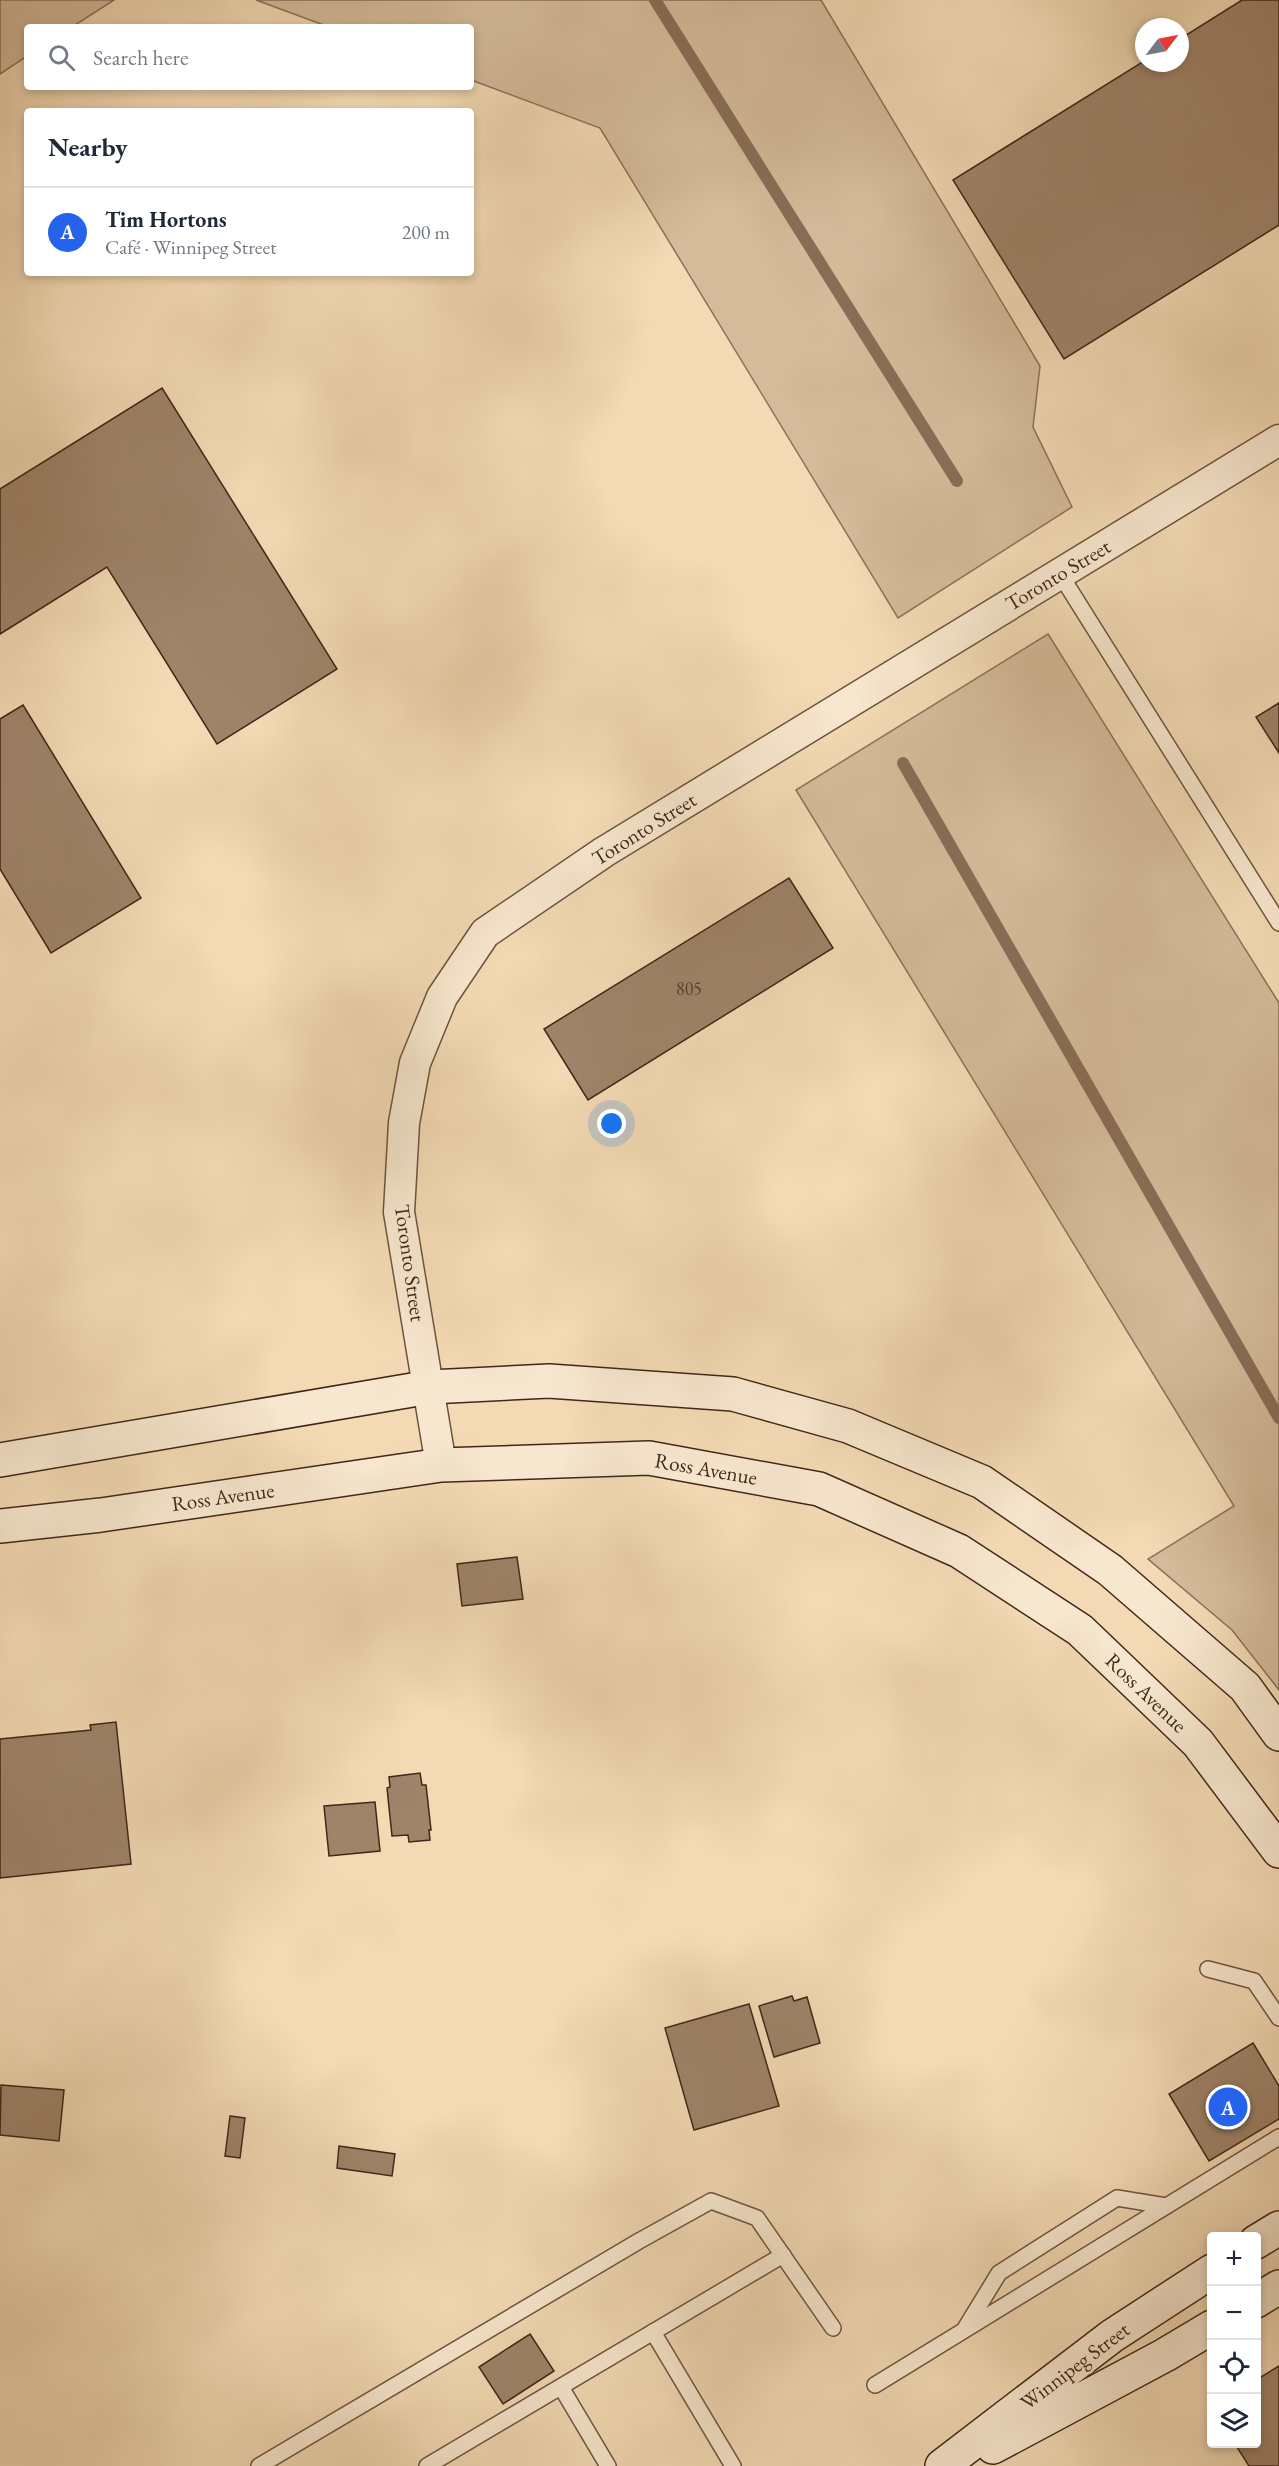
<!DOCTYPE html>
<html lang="en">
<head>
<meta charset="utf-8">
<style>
  body { margin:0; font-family:"EB Garamond",serif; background:#f2f2f3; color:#1f2937 }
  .controls { position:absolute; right:18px; bottom:18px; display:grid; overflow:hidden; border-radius:6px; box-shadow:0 3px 9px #0003 }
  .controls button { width:54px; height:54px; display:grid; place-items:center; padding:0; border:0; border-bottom:2px solid #e0e1e3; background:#fff; color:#1f2937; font:30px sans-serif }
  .compass { position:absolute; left:1135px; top:18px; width:54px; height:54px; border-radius:50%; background:#fff; box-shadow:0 3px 9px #0003; rotate:58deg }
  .you { position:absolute; left:612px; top:1124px; width:21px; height:21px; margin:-15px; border:4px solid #fff; border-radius:50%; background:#1a73e8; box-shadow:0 0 0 9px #1a73e833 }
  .badge { display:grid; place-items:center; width:39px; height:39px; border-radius:50%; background:#2563eb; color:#fff; font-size:20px; font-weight:700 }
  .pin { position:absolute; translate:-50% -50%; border:3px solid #fff; box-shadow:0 2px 6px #0006 }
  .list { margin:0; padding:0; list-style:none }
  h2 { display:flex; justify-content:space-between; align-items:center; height:78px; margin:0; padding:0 24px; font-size:26px }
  h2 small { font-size:20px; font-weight:400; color:#747a83 }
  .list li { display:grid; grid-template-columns:39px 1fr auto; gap:18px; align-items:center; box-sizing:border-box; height:90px; padding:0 24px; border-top:2px solid #e0e1e3 }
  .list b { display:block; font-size:22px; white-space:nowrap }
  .list p { margin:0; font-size:20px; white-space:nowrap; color:#747a83 }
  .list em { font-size:20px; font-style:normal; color:#747a83 }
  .icon { flex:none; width:33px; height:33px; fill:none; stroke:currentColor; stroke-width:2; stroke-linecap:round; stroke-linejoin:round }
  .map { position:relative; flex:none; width:1279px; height:2466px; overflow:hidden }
  .search { position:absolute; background:#fff; box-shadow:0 3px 9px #0003; left:24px; top:24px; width:450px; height:66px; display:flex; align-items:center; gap:15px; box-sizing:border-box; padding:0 21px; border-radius:6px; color:#747a83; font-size:22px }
  .panel { position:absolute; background:#fff; box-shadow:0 3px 9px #0003; left:24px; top:108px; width:450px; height:168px; border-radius:6px }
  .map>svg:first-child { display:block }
  .green { fill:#d5bb9a; stroke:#8c705a; stroke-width:1.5 }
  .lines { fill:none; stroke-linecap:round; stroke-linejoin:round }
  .stream { stroke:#896d56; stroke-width:12 }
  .building { fill:#9f846a; stroke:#432619; stroke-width:1.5 }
  .lane-casing { stroke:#6f5340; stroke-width:18 }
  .street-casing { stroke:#6f5340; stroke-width:33 }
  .secondary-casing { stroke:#432619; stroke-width:36 }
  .lane { stroke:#f7e7ce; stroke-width:15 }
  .street { stroke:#f7e7ce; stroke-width:30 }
  .secondary { stroke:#f7e7ce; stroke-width:33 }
  .labels { text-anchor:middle; stroke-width:5; stroke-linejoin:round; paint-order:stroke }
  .number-label { font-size:18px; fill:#5a3e2d }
  .street-label { font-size:21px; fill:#432619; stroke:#f7e7ce }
</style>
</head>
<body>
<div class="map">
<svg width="1279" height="2466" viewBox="0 0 1279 2466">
  <rect width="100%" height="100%" fill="#f3dab4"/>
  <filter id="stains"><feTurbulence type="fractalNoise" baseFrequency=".00333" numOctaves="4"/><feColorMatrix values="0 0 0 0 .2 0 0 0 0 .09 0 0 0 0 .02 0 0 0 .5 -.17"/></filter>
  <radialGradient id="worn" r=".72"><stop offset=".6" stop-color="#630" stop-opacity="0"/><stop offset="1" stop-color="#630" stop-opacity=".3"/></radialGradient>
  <!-- green -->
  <g class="green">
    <polygon points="0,0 114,0 72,27 27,27 27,56 0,74"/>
    <polygon points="256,0 821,0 1040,366 1033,427 1072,507 898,618 600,128 471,80 471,27 329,27"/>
    <polygon points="1048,634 1279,1003 1279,1690 1232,1630 1148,1559 1234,1506 796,790"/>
  </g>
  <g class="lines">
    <!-- stream -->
    <g class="stream">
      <polyline points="655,0 957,481"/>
      <polyline points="903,763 1279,1418"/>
    </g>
  </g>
  <!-- building -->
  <g class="building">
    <polygon points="1242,0 1279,0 1279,225 1064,359 953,180 1144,61 1144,63 1180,63 1180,39"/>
    <polygon points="162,388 337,669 217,744 107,567 0,634 0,489"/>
    <polygon points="1279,703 1279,753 1256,717"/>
    <polygon points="23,705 141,898 51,953 0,869 0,719"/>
    <polygon points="789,878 833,948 588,1100 544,1029"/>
    <polygon points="517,1557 523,1599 462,1606 457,1564"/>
    <polygon points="116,1722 131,1864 0,1878 0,1739 91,1730 90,1725"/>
    <polygon points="420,1773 422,1785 426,1785 431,1830 429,1830 430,1840 409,1842 408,1835 392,1836 387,1788 390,1787 389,1777"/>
    <polygon points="375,1802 380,1851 329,1856 324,1806"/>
    <polygon points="792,1996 794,2001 807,1997 820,2043 774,2057 759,2006"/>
    <polygon points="749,2004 779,2106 694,2130 665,2028"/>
    <polygon points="1253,2043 1279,2086 1279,2119 1209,2161 1169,2094"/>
    <polygon points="1,2085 64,2090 59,2141 0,2135"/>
    <polygon points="230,2116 245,2118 240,2158 225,2156"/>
    <polygon points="339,2146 395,2154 392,2176 337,2168"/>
    <polygon points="530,2334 554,2371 503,2404 479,2367"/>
    <polygon points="1279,2366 1279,2466 1249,2466 1235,2444 1256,2444 1256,2380"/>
  </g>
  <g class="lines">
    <!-- lane casing -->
    <g class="lane-casing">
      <g id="lane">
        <polyline points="1060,574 1279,923"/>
        <polyline points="1208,1969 1254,1981 1279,2018"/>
        <polyline points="966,2327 999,2273 1117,2198 1166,2206"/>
        <polyline points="653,2332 733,2466"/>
        <polyline points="875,2385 1279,2137"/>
        <polyline points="561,2387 608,2466"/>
        <polyline points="259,2466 639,2241 711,2201 757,2218 833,2328"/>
        <polyline points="427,2466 783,2255"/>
      </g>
    </g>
    <!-- street casing -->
    <g class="street-casing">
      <polyline id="street" points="441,1465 399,1212 404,1123 415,1063 442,997 485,933 604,852 1279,440"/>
    </g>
    <!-- secondary casing -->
    <g class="secondary-casing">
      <g id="secondary">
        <polyline points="0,1460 430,1387 549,1381 733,1394 848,1426 982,1482 1110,1570 1245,1687 1279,1734"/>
        <polyline points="0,1526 101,1515 441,1465 649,1458 819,1489 959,1551 1080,1630 1198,1743 1279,1851"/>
        <polyline points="1256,2242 1279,2228"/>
        <polyline points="1256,2301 1279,2287"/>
        <polyline points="993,2447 1165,2355 1212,2327"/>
        <polyline points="942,2466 1112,2336 1212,2271"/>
      </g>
    </g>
    <!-- lane -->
    <use href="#lane" class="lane"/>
    <!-- street -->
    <use href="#street" class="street"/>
    <!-- secondary -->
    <use href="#secondary" class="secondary"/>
  </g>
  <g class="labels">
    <!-- number labels -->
    <g class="number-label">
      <text x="689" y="995">805</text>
    </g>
    <!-- street labels -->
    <g class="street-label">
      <text transform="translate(1058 575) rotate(-31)" y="7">Toronto Street</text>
      <text transform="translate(644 829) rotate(-32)" y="7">Toronto Street</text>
      <text transform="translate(410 1263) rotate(82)" y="7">Toronto Street</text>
      <text transform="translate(706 1469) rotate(10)" y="7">Ross Avenue</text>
      <text transform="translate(223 1497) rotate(-8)" y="7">Ross Avenue</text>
      <text transform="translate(1146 1693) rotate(44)" y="7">Ross Avenue</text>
      <text transform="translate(1075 2366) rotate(-37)" y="7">Winnipeg Street</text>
    </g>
  </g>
  <rect width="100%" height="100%" filter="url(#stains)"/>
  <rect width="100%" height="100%" fill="url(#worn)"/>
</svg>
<div class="controls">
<button>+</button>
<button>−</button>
<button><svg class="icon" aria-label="locate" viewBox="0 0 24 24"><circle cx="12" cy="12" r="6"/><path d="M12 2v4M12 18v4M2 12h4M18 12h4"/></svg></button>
<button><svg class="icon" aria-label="layers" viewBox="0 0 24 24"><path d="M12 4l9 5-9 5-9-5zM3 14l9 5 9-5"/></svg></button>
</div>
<svg class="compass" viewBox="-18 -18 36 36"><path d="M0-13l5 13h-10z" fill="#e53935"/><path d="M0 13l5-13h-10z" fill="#747a83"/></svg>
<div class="you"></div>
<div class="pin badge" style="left:1228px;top:2107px">A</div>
<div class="search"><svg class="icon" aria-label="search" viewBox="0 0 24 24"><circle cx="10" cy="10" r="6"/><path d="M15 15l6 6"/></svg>Search here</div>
<section class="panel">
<h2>Nearby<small></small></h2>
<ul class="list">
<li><span class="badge">A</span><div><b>Tim Hortons</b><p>Café · Winnipeg Street</p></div><em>200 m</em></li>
</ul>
</section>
</div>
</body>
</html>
